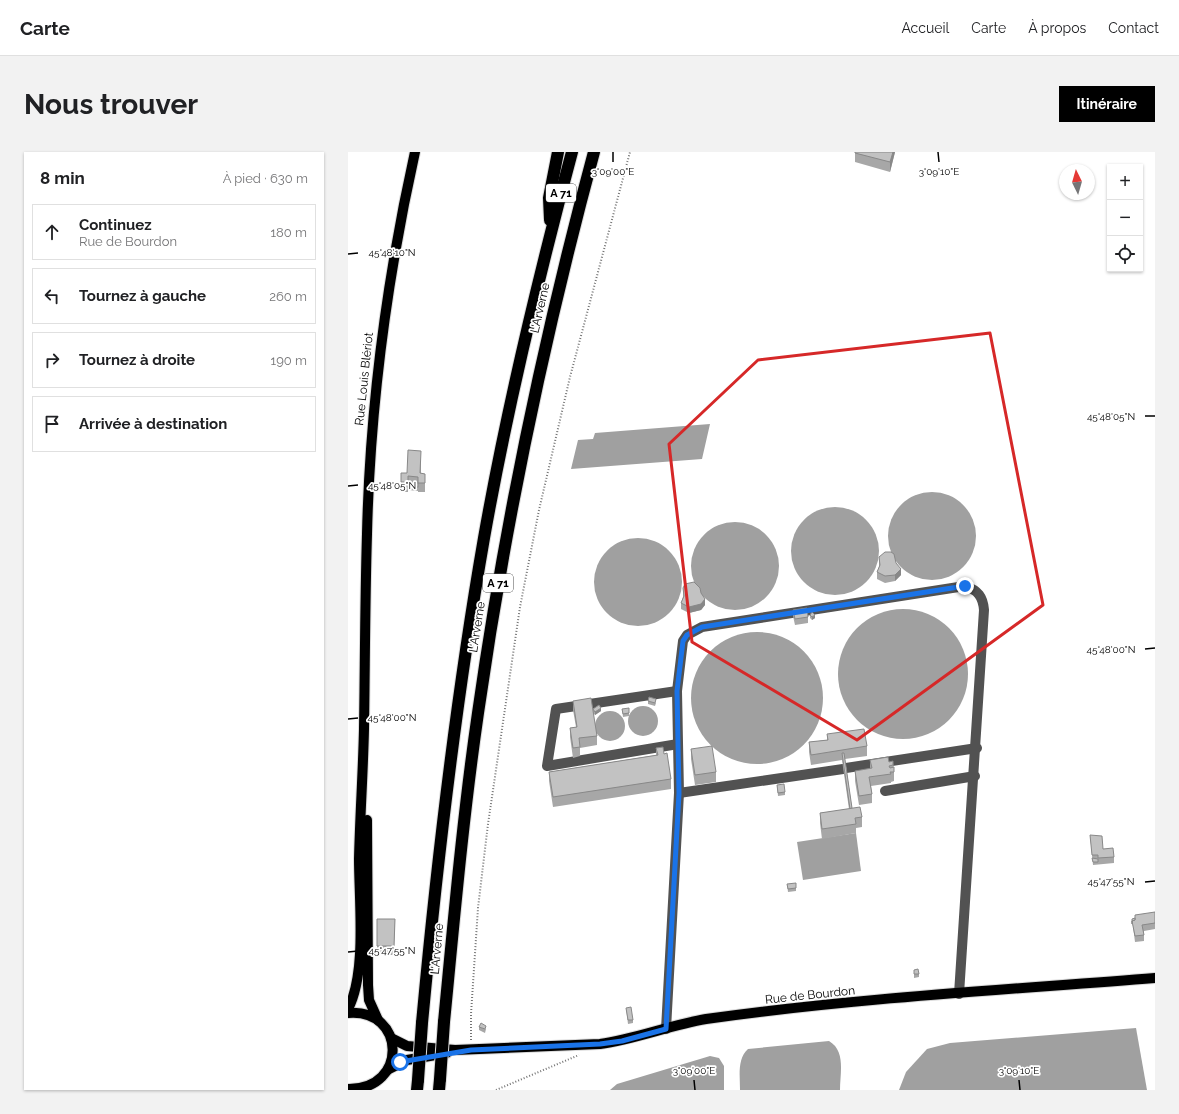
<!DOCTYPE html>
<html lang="fr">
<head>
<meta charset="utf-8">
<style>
  body { margin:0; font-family:Raleway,sans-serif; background:#f2f2f2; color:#202124 }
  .controls { position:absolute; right:12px; top:12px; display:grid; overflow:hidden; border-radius:0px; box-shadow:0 1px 3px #0004 }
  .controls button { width:36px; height:36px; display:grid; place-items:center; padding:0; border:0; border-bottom:1px solid #e0e0e0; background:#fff; color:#202124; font:20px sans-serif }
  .compass { position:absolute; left:711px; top:12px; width:36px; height:36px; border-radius:50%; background:#fff; box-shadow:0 1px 3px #0004; rotate:355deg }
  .stop { position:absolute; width:12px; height:12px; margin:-9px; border:3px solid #1a73e8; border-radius:50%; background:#fff }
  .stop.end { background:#1a73e8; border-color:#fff; box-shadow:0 1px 4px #0008 }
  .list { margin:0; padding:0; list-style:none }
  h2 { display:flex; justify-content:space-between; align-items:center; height:52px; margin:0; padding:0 16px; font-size:17px }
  h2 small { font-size:13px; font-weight:400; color:#757577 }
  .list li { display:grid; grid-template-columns:26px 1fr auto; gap:12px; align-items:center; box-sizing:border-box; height:56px; margin:0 8px 8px; padding:0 8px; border:1px solid #e0e0e0; border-radius:0px }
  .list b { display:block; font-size:15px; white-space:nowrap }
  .list p { margin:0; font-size:13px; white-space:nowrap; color:#757577 }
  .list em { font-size:13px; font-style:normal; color:#757577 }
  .icon { flex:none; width:22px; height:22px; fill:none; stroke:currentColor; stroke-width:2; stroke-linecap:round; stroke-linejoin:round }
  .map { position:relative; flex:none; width:807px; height:938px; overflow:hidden; border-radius:0px }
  header { display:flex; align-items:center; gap:24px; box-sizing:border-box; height:56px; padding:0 20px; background:#fff; border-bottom:1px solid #e0e0e0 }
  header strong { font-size:19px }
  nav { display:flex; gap:22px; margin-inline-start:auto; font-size:14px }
  .intro { display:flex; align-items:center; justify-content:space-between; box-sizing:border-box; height:96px; padding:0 24px }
  h1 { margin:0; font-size:28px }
  .button { padding:10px 18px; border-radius:0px; background:#000; color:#fff; font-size:14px; font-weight:700 }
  main { display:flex; gap:24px; padding:0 24px }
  aside { flex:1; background:#fff; border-radius:0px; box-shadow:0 1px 3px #0004 }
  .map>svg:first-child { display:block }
  .water { fill:#a0a0a0 }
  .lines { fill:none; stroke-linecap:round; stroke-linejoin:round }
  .major-casing { stroke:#dbdbdb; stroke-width:12 }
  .highway-casing { stroke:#dbdbdb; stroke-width:14 }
  .path { stroke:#747474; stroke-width:2; stroke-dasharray:1 2; stroke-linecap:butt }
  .minor { stroke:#525252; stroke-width:10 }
  .major { stroke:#000; stroke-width:10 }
  .highway { stroke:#000; stroke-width:12 }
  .highway-bridge-casing { stroke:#dbdbdb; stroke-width:14; stroke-linecap:butt }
  .highway-bridge { stroke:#000; stroke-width:12 }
  .wall { fill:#a7a7a7 }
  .shaded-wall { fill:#888 }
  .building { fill:#c2c2c2; stroke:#888 }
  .route { stroke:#1a73e8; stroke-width:5 }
  .marked { fill:none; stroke:#d62828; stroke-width:3; stroke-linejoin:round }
  .ticks { fill:none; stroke:#000; stroke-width:1.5 }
  .labels { text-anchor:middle; stroke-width:3.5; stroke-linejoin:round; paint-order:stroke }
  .shield { fill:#fff; stroke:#4c4c4c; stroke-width:1 }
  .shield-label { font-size:11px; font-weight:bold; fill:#000 }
  .street-label { font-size:12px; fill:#000; stroke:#fff }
  .ticks-label { font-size:10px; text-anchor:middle; fill:#000; stroke:#fff; stroke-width:3.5; stroke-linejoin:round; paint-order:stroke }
</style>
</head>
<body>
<header>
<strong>Carte</strong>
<nav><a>Accueil</a><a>Carte</a><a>À propos</a><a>Contact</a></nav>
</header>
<div class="intro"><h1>Nous trouver</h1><a class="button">Itinéraire</a></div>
<main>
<aside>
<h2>8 min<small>À pied · 630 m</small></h2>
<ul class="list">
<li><svg class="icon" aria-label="ahead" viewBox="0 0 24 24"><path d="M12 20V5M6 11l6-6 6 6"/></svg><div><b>Continuez</b><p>Rue de Bourdon</p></div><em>180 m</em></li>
<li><svg class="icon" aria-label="left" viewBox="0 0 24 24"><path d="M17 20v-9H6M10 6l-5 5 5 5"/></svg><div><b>Tournez à gauche</b></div><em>260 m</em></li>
<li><svg class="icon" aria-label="right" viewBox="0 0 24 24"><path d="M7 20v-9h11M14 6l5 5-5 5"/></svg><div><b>Tournez à droite</b></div><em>190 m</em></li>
<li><svg class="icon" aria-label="arrive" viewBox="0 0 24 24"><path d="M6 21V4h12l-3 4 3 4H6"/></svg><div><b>Arrivée à destination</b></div></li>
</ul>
</aside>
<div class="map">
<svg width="807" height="938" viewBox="0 0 807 938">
  <rect width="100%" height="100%" fill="#fff"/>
  <!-- water -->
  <g class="water">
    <polygon points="362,272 354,307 223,317 230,288 245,287 247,281"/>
    <circle cx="584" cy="384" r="44"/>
    <circle cx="487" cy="399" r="44"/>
    <circle cx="387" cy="414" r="44"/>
    <circle cx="290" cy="430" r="44"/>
    <circle cx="555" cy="522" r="65"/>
    <circle cx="409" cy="546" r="66"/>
    <circle cx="295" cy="569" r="15"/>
    <circle cx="262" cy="574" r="15"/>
    <polygon points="508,681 513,719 455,728 449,690"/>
    <polygon points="788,876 799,938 551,938 558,920 579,897 602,891"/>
    <path d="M481 889C498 899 492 921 492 938H392C392 924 389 907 400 897Z"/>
    <polygon points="362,904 371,906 376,914 376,938 262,938 269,932"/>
  </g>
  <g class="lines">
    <!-- major casing -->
    <g class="major-casing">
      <g id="major">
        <polyline points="19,668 20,833 21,848 30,868"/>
        <path d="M0 857C19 821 11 749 11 707 12 664 15 621 16 577 17 512 17 447 19 382 22 253 39 126 67 0"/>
        <path d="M0 861C58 856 61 938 0 937"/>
        <path d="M43 886 59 894 107 898 252 892C288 887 322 873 358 867 507 846 657 838 807 826"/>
        <polyline points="41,917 59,908 99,901"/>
      </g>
    </g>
    <!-- highway casing -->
    <g class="highway-casing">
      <g id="highway">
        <polyline points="202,68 201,46 210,0"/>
        <path d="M96 870C106 767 115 664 130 561 157 372 196 185 246 0"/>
        <path d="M74 871C89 709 108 547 136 386 159 256 190 127 224 0"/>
        <polyline points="69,938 70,928"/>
        <polyline points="91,938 92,927"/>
      </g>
    </g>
    <!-- path -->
    <g class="path">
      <polyline points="123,888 123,862 130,756 140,672 172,455 191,358 222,225 282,0"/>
      <polyline points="148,938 231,903"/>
    </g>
    <!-- minor -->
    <g class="minor">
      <polyline points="329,539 208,557 199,614 330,592"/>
      <polyline points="498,616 629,596"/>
      <polyline points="537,639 627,624"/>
      <polyline points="331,641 495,617"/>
      <path d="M318 877 331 641 329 539 335 489 339 483 354 475 617 434C630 438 635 445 636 458L611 842"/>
    </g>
    <!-- major -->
    <use href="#major" class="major"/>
    <!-- highway -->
    <use href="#highway" class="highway"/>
    <!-- highway-bridge casing -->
    <g class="highway-bridge-casing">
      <g id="highway-bridge">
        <polyline points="92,927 96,870"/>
        <polyline points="70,928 74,871"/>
      </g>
    </g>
    <!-- highway-bridge -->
    <use href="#highway-bridge" class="highway-bridge"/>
  </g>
  <!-- wall -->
  <g class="wall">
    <polygon points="507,0 547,0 542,20 507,10"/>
    <polygon points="73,308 73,321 77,322 77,340 70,340 70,339 60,338 60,340 53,340 53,321 59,321"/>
    <polygon points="531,405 548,411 553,423 547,429 537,431 529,427 529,420 531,415"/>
    <polygon points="335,436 353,441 357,453 353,458 341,461 333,457 333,451 335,445"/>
    <polygon points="445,458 460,465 460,471 447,473 445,464"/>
    <polygon points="462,463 467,466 464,468 462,466"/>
    <polygon points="225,549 245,560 245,557 253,559 247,563 245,561 249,584 249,593 232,596 232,604 225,606 222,585 222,576 228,575 225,558"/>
    <polygon points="300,549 308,551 307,554 300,552"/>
    <polygon points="274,557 281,561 281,564 275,565"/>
    <polygon points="479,582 519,594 519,604 497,607 504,656 514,665 514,675 508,676 508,681 474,687 472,671 472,661 501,657 494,608 463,613 461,600 461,590 479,588"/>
    <polygon points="308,596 316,602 323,627 323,637 205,655 201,629 201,620 308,603"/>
    <polygon points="343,597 368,620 368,630 347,633 343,607"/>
    <polygon points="522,608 541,610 545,609 546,620 546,629 543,630 543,631 523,634 524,642 524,651 511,653 507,629 507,619 522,617"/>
    <polygon points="429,633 437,640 437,643 430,644"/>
    <polygon points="742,683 755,697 766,705 766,711 745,713"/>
    <polygon points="439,732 448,736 448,739 440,740"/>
    <polygon points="807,760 807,777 796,779 796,789 787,790 784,767"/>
    <polygon points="29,767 47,767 46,803 29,803"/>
    <polygon points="566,818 571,822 571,825 566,826"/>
    <polygon points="278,856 285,868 285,871 280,872"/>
    <polygon points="131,875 138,877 137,881 131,878"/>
  </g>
  <!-- shaded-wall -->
  <g class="shaded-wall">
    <polygon points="545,0 547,0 542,20 542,10"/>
    <polygon points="553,417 553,423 547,429 547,423"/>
    <polygon points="357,447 357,453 353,458 341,461 341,455"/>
    <polygon points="467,463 467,466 464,468 464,465"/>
    <polygon points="253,556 253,559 247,563 247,560"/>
  </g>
  <!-- building -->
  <g class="building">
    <polygon points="507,0 545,0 542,10 507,1"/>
    <polygon points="60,298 73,299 72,321 77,322 77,331 70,331 70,325 60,324 60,330 53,330 53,321 59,321"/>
    <rect x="60" y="331" width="10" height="4"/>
    <polygon points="537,400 543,400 546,402 548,411 553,417 547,423 537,424 529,420 532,413 531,405"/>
    <polygon points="346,430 352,436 353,441 357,447 353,452 341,455 333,451 336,444 335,436 337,432"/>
    <polygon points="459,456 460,465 447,467 445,458"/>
    <polygon points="464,460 467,463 464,465 462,463"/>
    <polygon points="301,545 308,547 307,551 300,549"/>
    <polygon points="243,546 249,584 231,586 232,595 225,596 222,576 229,575 225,549"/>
    <polygon points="251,553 253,556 247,560 245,557"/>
    <polygon points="281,556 281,561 275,562 274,557"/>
    <polygon points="516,577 519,594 463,603 461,590 480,588 479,582"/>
    <polygon points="364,594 368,620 347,623 343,597"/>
    <polygon points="315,595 316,602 319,601 323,627 205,645 201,620 310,603 308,596"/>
    <polygon points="494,601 496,601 504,656 502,657"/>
    <polygon points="540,605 541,610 545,609 545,613 541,614 542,616 546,615 546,620 542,620 543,622 521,625 524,642 511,644 507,619 524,616 522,608"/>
    <polygon points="436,632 437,640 430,641 429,633"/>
    <polygon points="512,655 514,665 507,666 508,672 474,677 472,661"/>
    <polygon points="742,683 754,684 755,697 765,696 766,705 750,706 750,703 744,703"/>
    <polygon points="744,706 750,707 750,710 745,710"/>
    <polygon points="448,731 448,736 440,737 439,732"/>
    <polygon points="807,760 807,771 794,773 796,783 787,784 784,769 787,768 787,763"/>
    <polygon points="787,766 787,768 784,769 784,772 784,767"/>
    <polygon points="29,767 47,767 46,794 29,794"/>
    <polygon points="570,817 571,822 566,822 566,818"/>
    <polygon points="283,855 285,868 280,868 278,856"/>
    <polygon points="133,871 138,874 137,877 131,875"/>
  </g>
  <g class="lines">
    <!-- route -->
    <polyline class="route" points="52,910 123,898 252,892 274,889 318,877 331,641 329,539 335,489 339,483 354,475 617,434"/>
  </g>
  <!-- marked area -->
  <path class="marked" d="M642 181 695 453 509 588 344 490 321 292 410 208Z"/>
  <!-- ticks -->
  <path class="ticks" d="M265 0V10M590 0 591 10M0 102 10 101M797 264H807M0 334 10 333M797 497 807 496M0 567 10 566M797 730 807 729M0 800 10 799M346 928 347 938M671 928 672 938"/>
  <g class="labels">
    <!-- shield labels -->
    <g class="shield">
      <rect x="198" y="32" width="30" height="18" rx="3"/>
      <rect x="135" y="422" width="30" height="18" rx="3"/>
    </g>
    <g class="shield-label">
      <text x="213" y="45">A 71</text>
      <text x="150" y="435">A 71</text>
    </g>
    <!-- street labels -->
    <g class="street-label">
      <text transform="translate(192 156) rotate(-77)" y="4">L'Arverne</text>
      <text transform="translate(16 227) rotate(-84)" y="4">Rue Louis Blériot</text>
      <text transform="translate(129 475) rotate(-81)" y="4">L'Arverne</text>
      <text transform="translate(89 797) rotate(-85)" y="4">L'Arverne</text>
      <text transform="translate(462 843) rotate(-6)" y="4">Rue de Bourdon</text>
    </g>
  </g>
  <g class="ticks-label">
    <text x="265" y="23">3°09'00"E</text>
    <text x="591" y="23">3°09'10"E</text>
    <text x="44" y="104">45°48'10"N</text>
    <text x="763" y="268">45°48'05"N</text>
    <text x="44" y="337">45°48'05"N</text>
    <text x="763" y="501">45°48'00"N</text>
    <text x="44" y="569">45°48'00"N</text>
    <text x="763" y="733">45°47'55"N</text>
    <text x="44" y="802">45°47'55"N</text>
    <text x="346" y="922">3°09'00"E</text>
    <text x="671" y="922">3°09'10"E</text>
  </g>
</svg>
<div class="controls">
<button>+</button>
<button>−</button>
<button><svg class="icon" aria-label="locate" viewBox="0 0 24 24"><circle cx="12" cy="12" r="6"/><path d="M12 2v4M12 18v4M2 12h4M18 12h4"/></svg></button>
</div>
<svg class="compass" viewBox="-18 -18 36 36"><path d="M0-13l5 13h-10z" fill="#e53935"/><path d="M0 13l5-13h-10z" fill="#757577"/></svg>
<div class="stop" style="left:52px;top:910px"></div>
<div class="stop end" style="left:617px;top:434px"></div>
</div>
</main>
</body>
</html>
